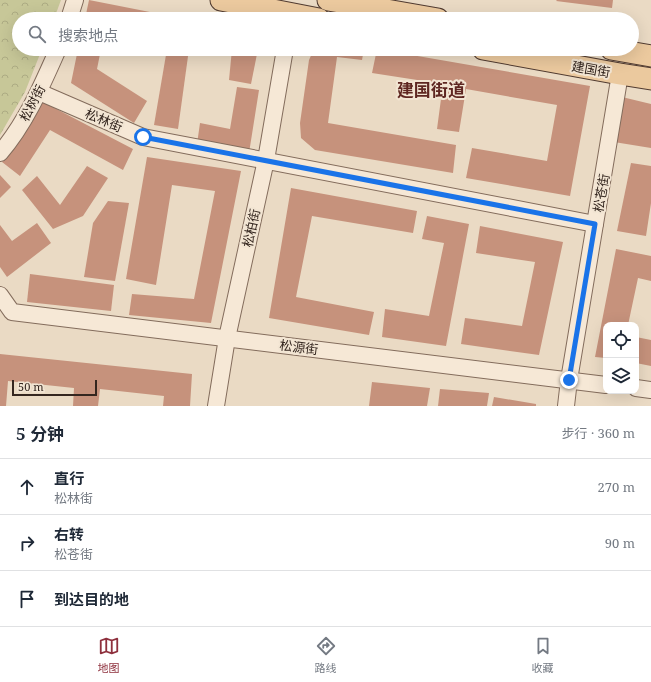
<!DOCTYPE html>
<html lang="zh">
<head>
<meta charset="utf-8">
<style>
  body { margin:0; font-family:"Noto Serif","Noto Sans SC",serif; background:#f2f2f3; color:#1f2937 }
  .controls { position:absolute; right:12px; bottom:12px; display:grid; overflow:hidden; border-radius:8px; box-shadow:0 4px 16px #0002 }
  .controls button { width:36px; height:36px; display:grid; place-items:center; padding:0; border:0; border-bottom:1px solid #e0e1e3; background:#fff; color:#1f2937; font:20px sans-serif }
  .scale { position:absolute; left:12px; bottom:10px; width:85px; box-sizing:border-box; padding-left:4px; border:2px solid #34261f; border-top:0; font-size:11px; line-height:14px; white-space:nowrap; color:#34261f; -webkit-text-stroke:3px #f2e5d3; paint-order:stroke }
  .stop { position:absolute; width:12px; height:12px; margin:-9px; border:3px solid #1a73e8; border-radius:50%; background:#fff }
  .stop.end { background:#1a73e8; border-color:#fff; box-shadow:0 1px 4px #0008 }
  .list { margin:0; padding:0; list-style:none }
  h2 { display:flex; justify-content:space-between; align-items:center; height:52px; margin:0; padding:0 16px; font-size:17px }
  h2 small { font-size:13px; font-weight:400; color:#747a83 }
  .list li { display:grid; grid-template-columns:26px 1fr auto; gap:12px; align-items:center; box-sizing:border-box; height:56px; padding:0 16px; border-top:1px solid #e0e1e3 }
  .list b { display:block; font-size:15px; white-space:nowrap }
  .list p { margin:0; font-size:13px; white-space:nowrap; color:#747a83 }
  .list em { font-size:13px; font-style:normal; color:#747a83 }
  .icon { flex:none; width:22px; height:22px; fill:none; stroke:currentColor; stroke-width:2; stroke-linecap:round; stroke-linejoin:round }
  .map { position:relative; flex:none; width:651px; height:406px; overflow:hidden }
  .search { position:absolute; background:#fff; box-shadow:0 4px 16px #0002; left:12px; right:12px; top:12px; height:44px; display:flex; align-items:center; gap:10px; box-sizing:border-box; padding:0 14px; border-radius:22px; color:#747a83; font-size:15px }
  .sheet { height:220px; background:#fff }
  nav { display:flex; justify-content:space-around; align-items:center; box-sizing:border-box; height:56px; border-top:1px solid #e0e1e3; background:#fff; font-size:11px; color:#747a83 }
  nav a { display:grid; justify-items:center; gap:2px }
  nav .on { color:#8e303d }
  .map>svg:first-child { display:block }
  .forest { fill:url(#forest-crowns) }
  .building { fill:#c6927c }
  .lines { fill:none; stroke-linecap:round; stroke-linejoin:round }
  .tertiary-casing { stroke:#836c5c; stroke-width:18 }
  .primary-casing { stroke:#513b30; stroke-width:23 }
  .tertiary { stroke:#f6e8d6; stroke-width:16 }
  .primary { stroke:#ebc99e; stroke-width:21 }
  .route { stroke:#1a73e8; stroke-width:5 }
  .labels { text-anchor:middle; stroke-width:4; stroke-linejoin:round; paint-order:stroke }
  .street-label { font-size:13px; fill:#34261f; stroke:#f2e5d3 }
  .district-label { font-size:17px; font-weight:bold; fill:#5e2621; stroke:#f2e5d3 }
</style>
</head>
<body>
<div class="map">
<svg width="651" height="406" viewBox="0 0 651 406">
  <defs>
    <pattern id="forest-crowns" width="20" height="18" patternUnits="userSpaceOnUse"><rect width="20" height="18" fill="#c7c798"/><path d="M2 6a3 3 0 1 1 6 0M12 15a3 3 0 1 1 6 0" fill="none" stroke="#acab83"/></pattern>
  </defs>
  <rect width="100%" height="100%" fill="#eadac4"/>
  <!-- forest -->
  <polygon class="forest" points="0,0 61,0 54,19 19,19 19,49 42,49 25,92 0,135"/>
  <!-- building -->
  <g class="building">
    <polygon points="89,0 160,14 159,19 85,19"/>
    <polygon points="557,0 613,0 612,8 556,1"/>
    <polygon points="78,49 101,49 97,69 147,101 134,123 71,83"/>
    <polygon points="167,49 189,49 178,129 154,125"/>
    <polygon points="232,49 258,49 251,84 229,80"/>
    <polygon points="314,49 364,49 362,60 337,57 328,123 456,145 453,173 315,150 301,138 300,123 309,60"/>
    <polygon points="377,49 590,86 570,196 466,178 472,148 547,161 557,105 466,89 459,132 437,129 443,84 372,73"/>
    <polygon points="237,87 259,90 249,153 197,144 200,123 230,129"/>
    <polygon points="622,97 651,104 651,148 614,142"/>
    <polygon points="41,101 133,149 123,170 50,130 20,176 2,162"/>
    <polygon points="147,157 241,171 211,323 129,315 132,294 194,299 215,191 172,185 156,285 126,279"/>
    <polygon points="631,163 651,166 651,203 646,236 617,231"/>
    <polygon points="87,166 108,178 83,216 53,229 22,190 37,176 60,205"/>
    <polygon points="0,175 11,187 0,198"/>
    <polygon points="291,188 417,211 413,233 312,216 296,297 374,312 369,335 269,318"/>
    <polygon points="108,201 129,203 115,281 84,277 93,223"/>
    <polygon points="427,216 469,224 446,346 382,337 385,309 429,316 444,243 422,239"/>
    <polygon points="37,223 51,243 7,277 0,267 0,225 12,241"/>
    <polygon points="480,226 563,242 539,355 461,344 465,318 522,326 535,262 476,253"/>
    <polygon points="616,249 651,256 651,281 638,278 628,325 606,325 606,358 595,357"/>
    <polygon points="30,274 114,285 111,311 27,302"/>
    <polygon points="636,337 651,340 651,366 636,363"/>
    <polygon points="0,354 192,374 190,406 163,406 164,396 100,389 98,406 73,406 74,388 8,381 6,406 0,406"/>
    <polygon points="372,382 430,388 427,406 369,406"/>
    <polygon points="440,389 489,393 487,406 438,406"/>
    <polygon points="494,397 536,404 536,406 492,406"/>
  </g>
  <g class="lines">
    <!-- tertiary casing -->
    <g class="tertiary-casing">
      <g id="tertiary">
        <polyline points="69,19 75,0"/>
        <polyline points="39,92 143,137 595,224"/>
        <path d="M0 153C26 123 42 85 58 49"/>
        <polyline points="0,295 12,312 606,385"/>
        <polyline points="636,388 651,390"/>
        <polyline points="216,406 227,338 266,160 285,49"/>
        <polyline points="566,406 569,380 620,74"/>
      </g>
    </g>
    <!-- primary casing -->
    <g class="primary-casing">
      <g id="primary">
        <polyline points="221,0 319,19"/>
        <polyline points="328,0 438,19"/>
        <polyline points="483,49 620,74 651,79"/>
        <polyline points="611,49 651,56"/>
      </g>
    </g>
    <!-- tertiary -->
    <use href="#tertiary" class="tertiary"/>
    <!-- primary -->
    <use href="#primary" class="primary"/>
  </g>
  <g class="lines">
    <!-- route -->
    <polyline class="route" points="143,137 595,224 569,380"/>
  </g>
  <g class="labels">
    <!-- street labels -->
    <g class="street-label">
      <text transform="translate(591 69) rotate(10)" y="5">建国街</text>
      <text transform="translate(32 103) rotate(-62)" y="5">松树街</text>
      <text transform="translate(104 120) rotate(23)" y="5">松林街</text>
      <text transform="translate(601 193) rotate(-80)" y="5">松苍街</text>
      <text transform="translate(251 228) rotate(-78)" y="5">松柏街</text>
      <text transform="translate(299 347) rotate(7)" y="5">松源街</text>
    </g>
    <!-- district labels -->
    <g class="district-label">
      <text x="431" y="96">建国街道</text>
    </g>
  </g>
</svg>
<div class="controls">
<button><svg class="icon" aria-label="locate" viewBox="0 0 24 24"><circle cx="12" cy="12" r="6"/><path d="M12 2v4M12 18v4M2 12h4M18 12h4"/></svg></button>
<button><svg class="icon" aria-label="layers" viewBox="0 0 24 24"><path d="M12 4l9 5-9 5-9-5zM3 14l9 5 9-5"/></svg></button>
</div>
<div class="scale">50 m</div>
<div class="stop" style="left:143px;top:137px"></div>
<div class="stop end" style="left:569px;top:380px"></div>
<div class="search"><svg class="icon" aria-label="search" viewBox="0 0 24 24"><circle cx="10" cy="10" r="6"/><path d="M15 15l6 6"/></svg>搜索地点</div>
</div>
<section class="sheet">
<h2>5 分钟<small>步行 · 360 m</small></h2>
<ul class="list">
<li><svg class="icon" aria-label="ahead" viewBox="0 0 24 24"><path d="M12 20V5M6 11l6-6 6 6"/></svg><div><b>直行</b><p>松林街</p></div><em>270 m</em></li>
<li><svg class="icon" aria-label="right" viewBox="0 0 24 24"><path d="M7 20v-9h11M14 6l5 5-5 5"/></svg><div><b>右转</b><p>松苍街</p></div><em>90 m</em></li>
<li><svg class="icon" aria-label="arrive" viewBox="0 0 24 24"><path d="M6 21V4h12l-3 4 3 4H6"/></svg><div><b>到达目的地</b></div></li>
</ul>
</section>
<nav>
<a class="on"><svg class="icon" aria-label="map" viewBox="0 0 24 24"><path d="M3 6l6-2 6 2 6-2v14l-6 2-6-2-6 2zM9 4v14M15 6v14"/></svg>地图</a>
<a><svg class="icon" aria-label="directions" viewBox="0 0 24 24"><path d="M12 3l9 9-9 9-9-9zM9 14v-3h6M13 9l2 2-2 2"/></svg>路线</a>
<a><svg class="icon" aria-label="saved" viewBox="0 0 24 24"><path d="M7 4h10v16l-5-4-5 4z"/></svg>收藏</a>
</nav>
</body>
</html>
